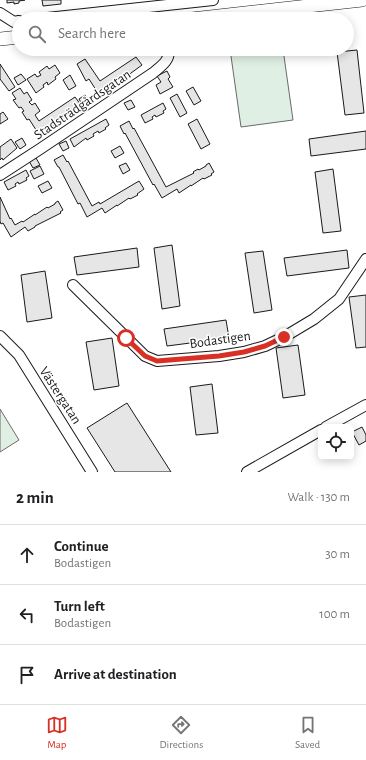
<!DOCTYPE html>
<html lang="en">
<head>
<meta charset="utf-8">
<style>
  body { margin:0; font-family:"Alegreya Sans",sans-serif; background:#f2f2f2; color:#202124 }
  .controls { position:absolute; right:12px; bottom:12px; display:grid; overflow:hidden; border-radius:6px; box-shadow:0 2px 10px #0003 }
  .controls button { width:36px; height:36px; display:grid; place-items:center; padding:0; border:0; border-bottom:1px solid #e0e0e0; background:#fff; color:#202124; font:20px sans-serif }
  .stop { position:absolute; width:12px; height:12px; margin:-9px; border:3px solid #d93025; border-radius:50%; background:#fff }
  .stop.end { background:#d93025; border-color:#fff; box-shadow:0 1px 4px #0008 }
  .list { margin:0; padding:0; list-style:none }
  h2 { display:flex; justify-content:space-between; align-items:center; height:52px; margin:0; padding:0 16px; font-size:17px }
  h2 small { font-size:13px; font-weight:400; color:#757577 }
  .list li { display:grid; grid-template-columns:26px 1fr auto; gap:12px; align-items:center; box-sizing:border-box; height:60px; padding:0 16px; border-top:1px solid #e0e0e0 }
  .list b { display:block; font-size:15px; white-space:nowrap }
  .list p { margin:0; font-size:13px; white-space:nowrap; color:#757577 }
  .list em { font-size:13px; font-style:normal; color:#757577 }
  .icon { flex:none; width:22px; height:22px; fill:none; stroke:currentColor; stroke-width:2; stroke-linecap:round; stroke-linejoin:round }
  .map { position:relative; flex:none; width:366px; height:472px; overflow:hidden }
  .search { position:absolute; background:#fff; box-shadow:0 2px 10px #0003; left:12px; right:12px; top:12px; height:44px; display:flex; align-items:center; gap:10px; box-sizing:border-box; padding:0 14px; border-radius:22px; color:#757577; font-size:15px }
  .sheet { height:232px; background:#fff }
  nav { display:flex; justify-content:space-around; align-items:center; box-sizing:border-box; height:56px; border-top:1px solid #e0e0e0; background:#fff; font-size:11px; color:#757577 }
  nav a { display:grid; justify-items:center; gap:2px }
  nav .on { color:#d93025 }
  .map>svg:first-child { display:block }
  .green { fill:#e0efe3; stroke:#6a6a6a }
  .building { fill:#e6e6e6; stroke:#1a1a1a }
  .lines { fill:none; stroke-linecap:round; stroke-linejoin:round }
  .minor-casing { stroke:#1a1a1a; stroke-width:12 }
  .major-casing { stroke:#1a1a1a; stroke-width:14 }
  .minor { stroke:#fff; stroke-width:10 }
  .major { stroke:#fff; stroke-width:13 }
  .route { stroke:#d93025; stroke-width:5 }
  .labels { text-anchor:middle; stroke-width:3; stroke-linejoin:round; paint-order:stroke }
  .street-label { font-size:14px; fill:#1a1a1a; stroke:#fff }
</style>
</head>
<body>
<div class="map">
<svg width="366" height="472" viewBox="0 0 366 472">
  <rect width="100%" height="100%" fill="#fff"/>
  <!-- green -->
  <g class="green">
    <polygon points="230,49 283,49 293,120 241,127"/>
    <polygon points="0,409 19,440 0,452"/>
  </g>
  <!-- building -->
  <g class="building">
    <polygon points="7,0 25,0 19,1 19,3 14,4 14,2 7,3"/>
    <polygon points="42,0 61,0 61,4 43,6"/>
    <polygon points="357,50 364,113 345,115 337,52"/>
    <polygon points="136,57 142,65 127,76 126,75 120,80 121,81 114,86 113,85 109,87 108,86 98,93 89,79 86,81 77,64 85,59 100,81"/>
    <polygon points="0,64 15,87 9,91 0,79"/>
    <polygon points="55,65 60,73 55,77 56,79 48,85 47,82 43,85 44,87 36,93 27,79 35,74 37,77 41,75 39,72 47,66 49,69"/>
    <polygon points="167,71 170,77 168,79 173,87 160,94 156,85 161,82 157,76"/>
    <polygon points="21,74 26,80 18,85 14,78"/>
    <polygon points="70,75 76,86 69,90 63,80"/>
    <polygon points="193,87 201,101 194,105 186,91"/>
    <polygon points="20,88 24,94 27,92 32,100 29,102 32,105 35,103 40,111 35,115 39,121 75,97 81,105 73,111 74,112 67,117 65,116 53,126 52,125 48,126 38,133 29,119 27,120 22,112 24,111 21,107 19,108 13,100 16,99 12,93"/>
    <polygon points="177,94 187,113 180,117 170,98"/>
    <polygon points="85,95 90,102 83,106 79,99"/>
    <polygon points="131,100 135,107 128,110 124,103"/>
    <polygon points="163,103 166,109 163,111 164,113 156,117 155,115 152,117 153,119 145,123 141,115"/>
    <polygon points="3,112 8,119 0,124 0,114"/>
    <polygon points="106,119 109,125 105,128 106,129 99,133 98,131 93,134 94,136 87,140 86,138 74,147 70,139"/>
    <polygon points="197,119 210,144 201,149 188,124"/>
    <polygon points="129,121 133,129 134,128 166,187 194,173 193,172 198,169 199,170 206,166 206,165 209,163 214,172 211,174 212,175 204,179 203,178 191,186 191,185 179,193 177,189 162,198 154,184 153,185 125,133 124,134 120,126"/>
    <polygon points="366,131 366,149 311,156 309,139"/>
    <polygon points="22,138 26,145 20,149 15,142"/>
    <polygon points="11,139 17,148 3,160 2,158 0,160 0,147"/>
    <polygon points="66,141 69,148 63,151 59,144"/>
    <polygon points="120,146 124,153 115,158 111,151"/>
    <polygon points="63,155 67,162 68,161 92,206 99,202 100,204 139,181 144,189 137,194 138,195 130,199 129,198 117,206 117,205 105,213 102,208 87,217 80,203 78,204 59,167 58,167 54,160"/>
    <polygon points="36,158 40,165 33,168 29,161"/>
    <polygon points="126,163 130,170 123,174 119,166"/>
    <polygon points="40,166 44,174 34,179 30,171"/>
    <polygon points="333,169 341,231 323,233 315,172"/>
    <polygon points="26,170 29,176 26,178 27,180 19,184 18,182 15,184 16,186 8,190 4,182"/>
    <polygon points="48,181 52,188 42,193 38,186"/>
    <polygon points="0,197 10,219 11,218 15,225 22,221 23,222 35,214 35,215 47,207 48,208 55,204 55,203 58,201 63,210 60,212 61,213 35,226 35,227 28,231 25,227 11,237 3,223 1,224 0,221"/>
    <polygon points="172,245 180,306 162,309 154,248"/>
    <polygon points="137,248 139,267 77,275 74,257"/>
    <polygon points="347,250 349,268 287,276 284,258"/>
    <polygon points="263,251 272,310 254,313 245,253"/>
    <polygon points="45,271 52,318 27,322 21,275"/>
    <polygon points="366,295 366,347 356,348 349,297"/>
    <polygon points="226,320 229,338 167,346 164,329"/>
    <polygon points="112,338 119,386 94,390 86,342"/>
    <polygon points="298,345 305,395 283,398 276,348"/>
    <polygon points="212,384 218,433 196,435 190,387"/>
    <polygon points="127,403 171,472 115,472 87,428"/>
    <polygon points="362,427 366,435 366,441 359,445 352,432"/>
  </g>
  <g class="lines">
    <!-- minor casing -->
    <g class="minor-casing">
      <g id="minor">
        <polyline points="0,13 14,22 19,21"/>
        <polyline points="38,19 213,0"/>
        <path d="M0 175 40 149 153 73C161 66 170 61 169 49"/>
        <polyline points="73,285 145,356 157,361 219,356 244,352 265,346 284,337 314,319 339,299 366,259"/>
        <polyline points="0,336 19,355 92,472"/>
        <polyline points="326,427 366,405"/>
        <polyline points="247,472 321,430"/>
      </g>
    </g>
    <!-- major casing -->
    <g class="major-casing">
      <g id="major">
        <polyline points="192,19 362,0"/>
        <polyline points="0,39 19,37"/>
      </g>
    </g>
    <!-- minor -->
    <use href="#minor" class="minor"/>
    <!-- major -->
    <use href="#major" class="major"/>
  </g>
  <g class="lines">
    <!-- route -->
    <polyline class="route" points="126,338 145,356 157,361 219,356 244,352 265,346 284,337"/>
  </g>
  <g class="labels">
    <!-- street labels -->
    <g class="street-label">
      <text transform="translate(82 104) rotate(-34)" y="5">Stadsträdgårdsgatan</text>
      <text transform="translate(220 339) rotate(-8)" y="5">Bodastigen</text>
      <text transform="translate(61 395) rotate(57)" y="5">Västergatan</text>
    </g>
  </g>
</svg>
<div class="controls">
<button><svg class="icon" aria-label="locate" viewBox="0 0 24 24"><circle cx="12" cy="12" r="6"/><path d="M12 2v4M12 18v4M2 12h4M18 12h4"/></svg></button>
</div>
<div class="stop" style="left:126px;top:338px"></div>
<div class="stop end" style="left:284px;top:337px"></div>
<div class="search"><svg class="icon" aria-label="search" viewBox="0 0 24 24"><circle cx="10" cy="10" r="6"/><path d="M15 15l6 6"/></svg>Search here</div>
</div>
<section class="sheet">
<h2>2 min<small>Walk · 130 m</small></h2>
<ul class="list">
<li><svg class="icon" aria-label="ahead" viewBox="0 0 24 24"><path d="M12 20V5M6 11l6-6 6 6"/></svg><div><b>Continue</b><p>Bodastigen</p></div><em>30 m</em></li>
<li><svg class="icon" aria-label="left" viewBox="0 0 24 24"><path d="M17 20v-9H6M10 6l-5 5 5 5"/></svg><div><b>Turn left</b><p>Bodastigen</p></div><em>100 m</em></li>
<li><svg class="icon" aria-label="arrive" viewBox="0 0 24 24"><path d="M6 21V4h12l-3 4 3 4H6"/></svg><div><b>Arrive at destination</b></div></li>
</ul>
</section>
<nav>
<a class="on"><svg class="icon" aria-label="map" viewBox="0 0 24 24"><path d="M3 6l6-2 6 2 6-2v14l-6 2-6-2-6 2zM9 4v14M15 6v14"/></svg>Map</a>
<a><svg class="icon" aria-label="directions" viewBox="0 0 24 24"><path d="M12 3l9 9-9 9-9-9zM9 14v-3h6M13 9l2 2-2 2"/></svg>Directions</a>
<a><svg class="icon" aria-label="saved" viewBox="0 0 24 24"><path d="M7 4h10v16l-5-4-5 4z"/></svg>Saved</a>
</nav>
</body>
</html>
